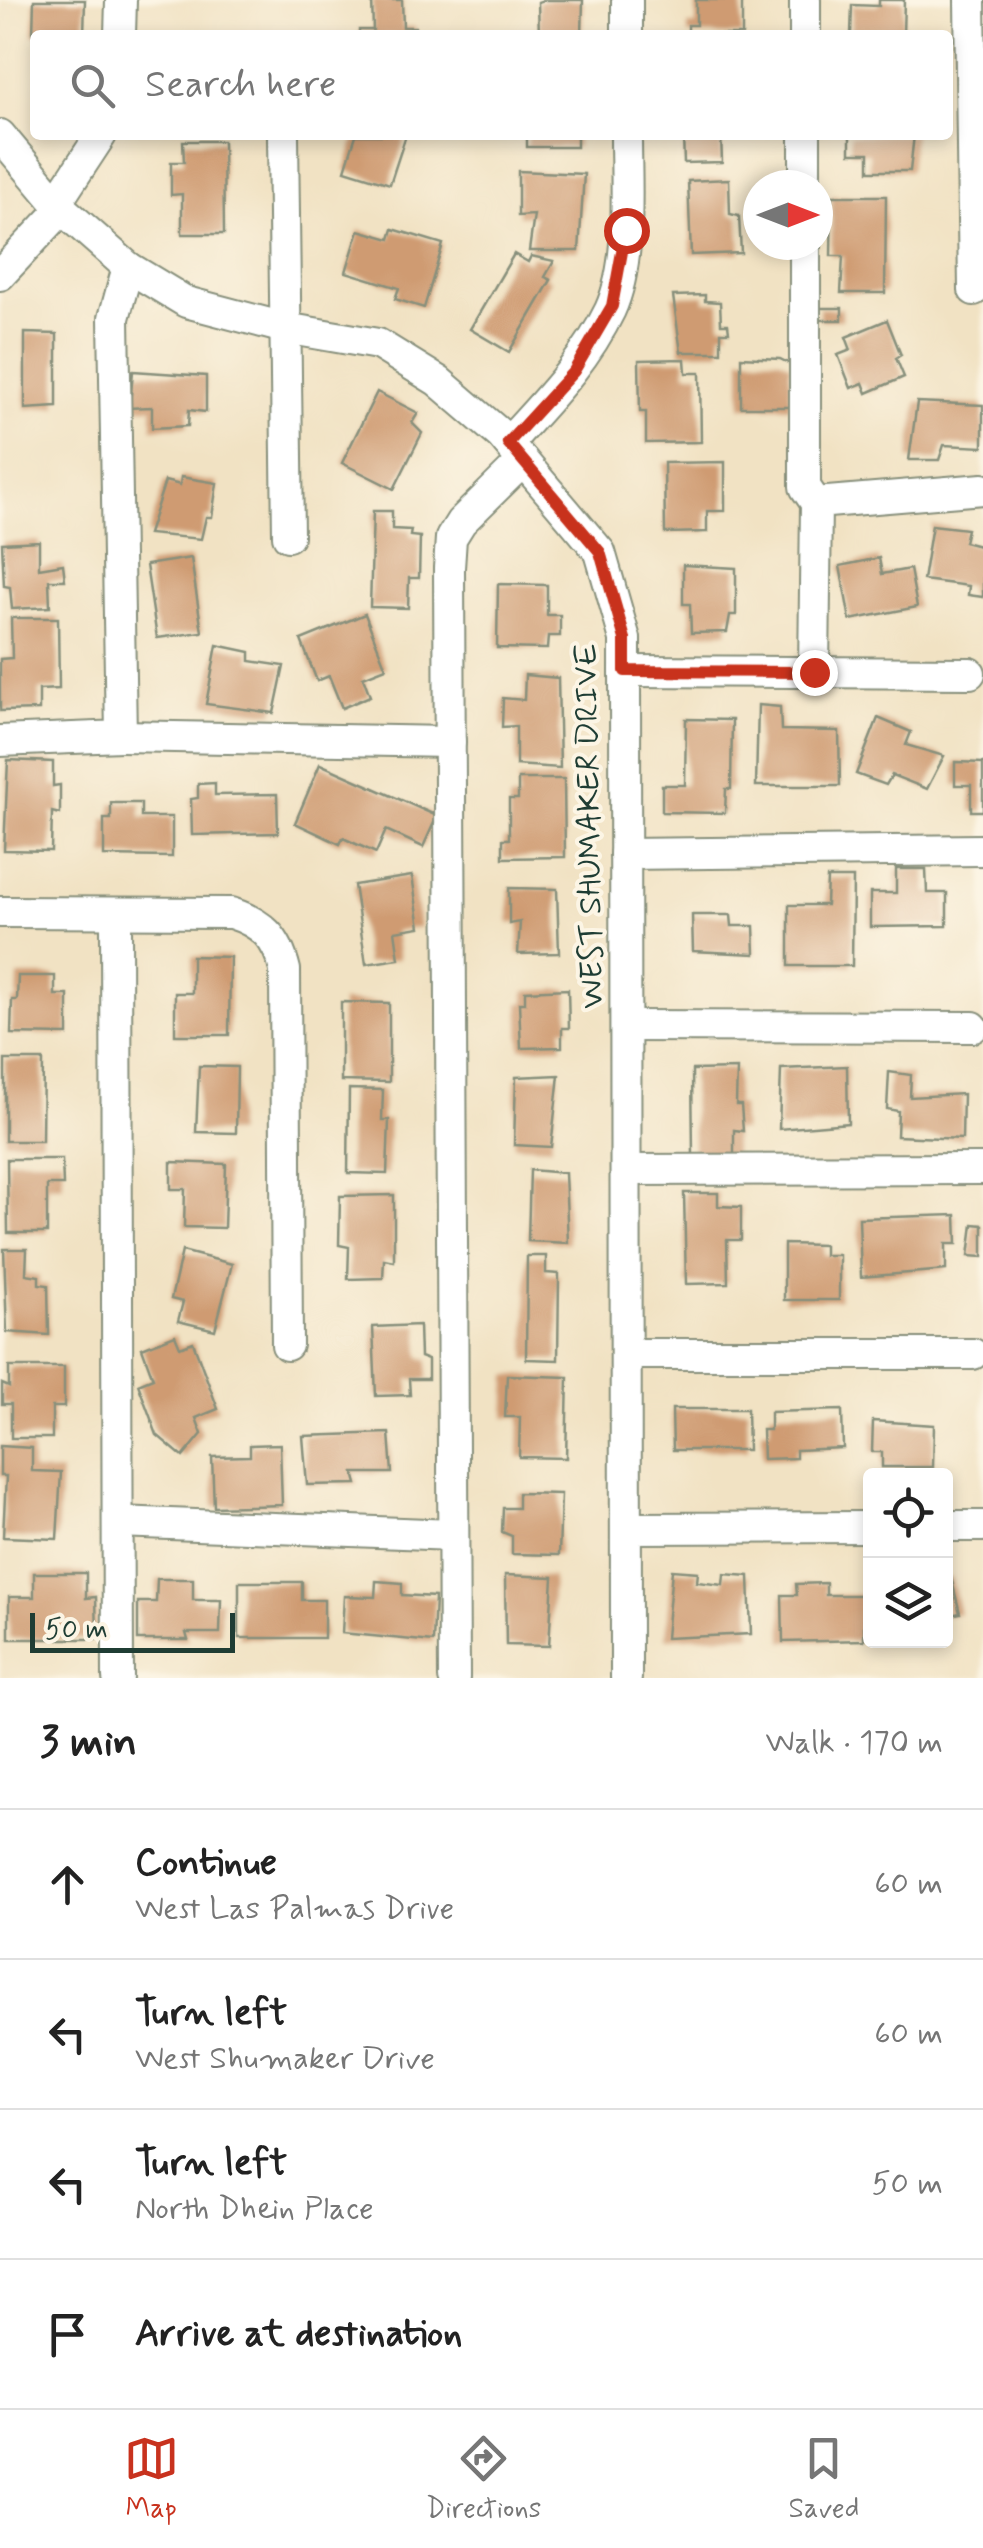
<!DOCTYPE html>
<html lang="en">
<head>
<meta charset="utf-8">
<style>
  body { margin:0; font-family:Mynerve,sans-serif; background:#f6f6f6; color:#222 }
  .controls { position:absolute; right:30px; bottom:30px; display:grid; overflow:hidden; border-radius:10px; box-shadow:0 5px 15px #0003 }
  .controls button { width:90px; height:90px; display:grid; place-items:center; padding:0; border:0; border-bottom:2px solid #e0e0e0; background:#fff; color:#222; font:50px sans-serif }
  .compass { position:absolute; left:743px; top:170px; width:90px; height:90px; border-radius:50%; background:#fff; box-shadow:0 5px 15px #0003; rotate:90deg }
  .scale { position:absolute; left:30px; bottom:25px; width:205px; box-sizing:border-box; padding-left:10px; border:5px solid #1f3d34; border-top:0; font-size:28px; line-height:35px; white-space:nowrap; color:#1f3d34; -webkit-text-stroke:8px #fcf5e5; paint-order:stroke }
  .stop { position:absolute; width:30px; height:30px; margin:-22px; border:8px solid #c8321e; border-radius:50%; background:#fff }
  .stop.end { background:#c8321e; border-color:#fff; box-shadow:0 2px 10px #0008 }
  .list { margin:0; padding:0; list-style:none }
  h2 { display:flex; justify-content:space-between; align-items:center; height:130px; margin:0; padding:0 40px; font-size:42px }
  h2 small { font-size:32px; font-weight:400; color:#767676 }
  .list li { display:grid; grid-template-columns:65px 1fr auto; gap:30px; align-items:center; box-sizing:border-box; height:150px; padding:0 40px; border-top:2px solid #e0e0e0 }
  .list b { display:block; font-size:38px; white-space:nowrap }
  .list p { margin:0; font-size:32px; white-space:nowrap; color:#767676 }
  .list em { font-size:32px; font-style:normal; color:#767676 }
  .icon { flex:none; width:55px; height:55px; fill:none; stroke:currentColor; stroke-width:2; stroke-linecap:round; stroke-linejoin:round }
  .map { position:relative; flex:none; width:983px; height:1678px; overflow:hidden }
  .search { position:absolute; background:#fff; box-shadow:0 5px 15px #0003; left:30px; right:30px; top:30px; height:110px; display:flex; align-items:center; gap:25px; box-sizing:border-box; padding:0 35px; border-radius:10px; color:#767676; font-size:38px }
  .sheet { height:730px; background:#fff }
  nav { display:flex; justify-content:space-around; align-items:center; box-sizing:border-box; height:140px; border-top:2px solid #e0e0e0; background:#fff; font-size:28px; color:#767676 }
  nav a { display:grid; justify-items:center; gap:5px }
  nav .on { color:#c8321e }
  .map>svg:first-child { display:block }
  .building { fill:#cf9b72 }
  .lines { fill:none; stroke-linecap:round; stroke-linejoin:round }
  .minor-casing { stroke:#88907c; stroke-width:34 }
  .minor { stroke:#fff; stroke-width:30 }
  .route { stroke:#c8321e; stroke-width:12 }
  .labels { text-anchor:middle; stroke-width:8; stroke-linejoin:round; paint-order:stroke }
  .street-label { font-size:32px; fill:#1f3d34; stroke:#fcf5e5 }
</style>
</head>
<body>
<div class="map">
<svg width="983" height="1678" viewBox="0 0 983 1678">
  <rect width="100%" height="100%" fill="#fcf5e5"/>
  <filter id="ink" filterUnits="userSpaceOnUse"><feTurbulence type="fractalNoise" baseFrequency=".01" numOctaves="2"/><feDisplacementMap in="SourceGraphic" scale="20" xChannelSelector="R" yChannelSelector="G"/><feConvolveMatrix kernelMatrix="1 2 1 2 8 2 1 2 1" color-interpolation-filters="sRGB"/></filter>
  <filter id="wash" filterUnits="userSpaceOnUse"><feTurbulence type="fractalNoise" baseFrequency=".0048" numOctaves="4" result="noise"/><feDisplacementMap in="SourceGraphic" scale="40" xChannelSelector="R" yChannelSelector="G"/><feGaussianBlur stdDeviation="2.25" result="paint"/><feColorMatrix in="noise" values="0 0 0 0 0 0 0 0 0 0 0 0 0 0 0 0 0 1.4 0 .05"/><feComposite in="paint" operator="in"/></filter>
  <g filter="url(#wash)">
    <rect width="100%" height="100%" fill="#f1e2c3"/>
    <g id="blocks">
      <!-- building -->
      <g class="building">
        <polygon points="34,0 85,0 84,35 33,35"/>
        <polygon points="372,0 402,0 403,27 415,27 416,35 359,35 359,30 373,30"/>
        <polygon points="544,0 583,0 582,35 539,35 538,2"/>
        <polygon points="696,0 742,0 742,35 688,35 688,25 696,25"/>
        <polygon points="879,0 904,0 903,35 851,35 852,5 879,6"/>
        <polygon points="356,135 406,135 390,184 345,170"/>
        <rect x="527" y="135" width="50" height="12"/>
        <polygon points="683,135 721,135 722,162 684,163"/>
        <polygon points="850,135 914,135 910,171 869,171 869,153 850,153"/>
        <polygon points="183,141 223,141 224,234 182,234 182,194 171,195 171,162 184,162"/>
        <polygon points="518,171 584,174 579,251 529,251 534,215 518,216"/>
        <polygon points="729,179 730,214 739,216 741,253 691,255 688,181"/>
        <polygon points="832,196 886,196 885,293 841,293 843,256 831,256"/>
        <polygon points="393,229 443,244 424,308 395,299 399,288 346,272 359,230 390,239"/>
        <polygon points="514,254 528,262 531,256 554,261 545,277 551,280 509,352 470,329"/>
        <polygon points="705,295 705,301 720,302 721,324 728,324 729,332 721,332 721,352 681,352 673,296"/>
        <rect x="819" y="308" width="23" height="12"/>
        <polygon points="887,320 901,355 896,358 904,377 867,393 863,383 851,388 838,355 851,350 846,337"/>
        <polygon points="25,333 57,334 57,407 25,409"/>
        <polygon points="741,357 780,359 790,364 790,407 741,407"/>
        <polygon points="685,359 686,373 700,373 701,442 646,443 646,412 640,412 639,360"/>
        <polygon points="133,371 206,376 206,412 189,410 188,426 152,428 152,407 126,408 124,394 131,394"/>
        <polygon points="377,392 418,413 412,423 422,433 394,489 342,463"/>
        <polygon points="917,402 983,405 983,447 944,445 939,460 909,460"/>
        <polygon points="725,462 725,511 707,511 707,532 665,533 664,463"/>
        <polygon points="181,477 217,483 212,517 206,517 201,539 148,534 165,481 180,485"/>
        <polygon points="373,511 392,511 392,529 411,530 410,536 420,537 419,578 409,578 408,608 370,607"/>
        <polygon points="932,525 967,529 964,542 983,547 983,597 968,595 969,586 923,580"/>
        <polygon points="39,541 39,568 63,564 65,580 49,580 50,607 12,609 10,587 4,586 2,543"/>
        <polygon points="191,558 202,632 157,638 146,565"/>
        <polygon points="879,558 882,574 910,569 917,607 850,620 840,566"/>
        <polygon points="683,565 736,568 736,615 730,615 727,632 691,633 690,604 683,604"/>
        <polygon points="498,584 547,585 547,615 560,615 560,636 548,636 547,649 497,648"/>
        <polygon points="365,614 386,668 363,677 370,696 342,708 329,676 317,681 301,640"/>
        <polygon points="11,618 58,618 59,689 39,690 39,710 0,711 0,659 12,658"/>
        <polygon points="217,645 250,652 250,661 284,666 274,713 206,704"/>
        <polygon points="525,675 558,678 560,768 516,765 516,726 502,727 503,698 524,700"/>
        <polygon points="758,705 780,707 781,730 839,731 840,786 756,786"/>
        <polygon points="878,718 911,732 906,745 944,756 927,789 892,775 886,785 856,774"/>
        <polygon points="686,719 732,720 731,789 726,789 725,813 662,812 662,785 685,785"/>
        <polygon points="8,760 53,762 53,786 60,785 60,814 52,812 51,851 4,850"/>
        <polygon points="955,762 983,763 983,811 971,811 971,785 955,785"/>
        <polygon points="320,764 437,816 423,847 386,830 376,853 343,838 340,844 295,823"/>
        <polygon points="518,779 564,779 565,857 503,858 503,839 509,839 509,799 518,799"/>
        <polygon points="215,783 215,795 277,794 278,833 192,835 191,799 198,798 198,784"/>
        <polygon points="111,803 141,803 141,817 172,817 172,857 104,856 104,819 111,819"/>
        <polygon points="896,869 926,869 927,893 947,893 947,926 870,927 870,893 896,893"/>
        <polygon points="412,876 420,927 395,931 399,959 366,964 354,885"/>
        <polygon points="827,878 853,878 852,966 789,966 789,905 826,905"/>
        <polygon points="509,888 557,889 559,953 518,954 520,922 509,924"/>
        <polygon points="692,915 731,915 732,926 754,926 755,954 693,951"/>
        <polygon points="192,956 230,957 229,1035 175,1035 175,993 192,993"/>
        <polygon points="18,976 55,976 55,995 68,995 68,1035 11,1034 12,1000 17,1000"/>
        <polygon points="568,989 569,1028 562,1028 562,1047 521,1048 519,1003 525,1003 525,991"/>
        <polygon points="341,1002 389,1003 389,1082 341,1081"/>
        <polygon points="5,1060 43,1060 42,1141 5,1141"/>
        <polygon points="199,1066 237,1067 236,1133 196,1132"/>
        <polygon points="847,1066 848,1123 779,1129 781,1069"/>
        <polygon points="737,1069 736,1105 741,1105 743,1131 734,1130 734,1157 693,1156 692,1070"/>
        <polygon points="889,1072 911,1075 910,1097 963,1094 962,1139 897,1136 898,1111 887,1109"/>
        <polygon points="559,1075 551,1147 514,1145 516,1077"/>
        <polygon points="349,1089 383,1090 382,1120 389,1120 387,1174 348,1173"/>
        <polygon points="7,1159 62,1159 63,1185 47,1185 47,1233 8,1233"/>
        <polygon points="171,1162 226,1164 224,1228 184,1227 185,1189 171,1189"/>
        <polygon points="530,1170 565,1173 568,1243 528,1241"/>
        <polygon points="684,1193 718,1193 718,1206 741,1207 741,1240 727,1240 728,1283 686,1284"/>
        <polygon points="394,1195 394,1261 384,1259 383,1278 348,1279 349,1247 339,1245 340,1196"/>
        <polygon points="956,1215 957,1244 946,1244 946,1270 861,1277 859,1218"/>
        <polygon points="973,1224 983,1225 983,1257 969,1256"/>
        <polygon points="784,1244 824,1245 824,1255 839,1255 839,1300 784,1300"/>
        <polygon points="4,1249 27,1249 26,1274 39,1276 39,1284 48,1285 49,1335 7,1332"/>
        <polygon points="182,1251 232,1264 215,1330 178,1321 183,1302 171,1299"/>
        <polygon points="527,1256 546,1256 546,1273 559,1274 558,1360 526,1359"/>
        <polygon points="419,1325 420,1357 428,1360 428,1379 409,1379 410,1395 376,1396 373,1327"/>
        <polygon points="175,1335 180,1347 193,1342 218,1409 196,1418 202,1434 183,1457 157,1435 138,1384 153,1378 142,1348"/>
        <polygon points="9,1367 64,1367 64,1407 52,1407 52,1438 11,1438 11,1404 2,1404 2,1384 9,1387"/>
        <polygon points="507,1375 568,1377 566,1458 519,1457 520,1417 505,1417"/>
        <polygon points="672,1409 747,1409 748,1450 673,1450"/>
        <polygon points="842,1410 843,1448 796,1450 796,1458 763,1459 762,1430 770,1430 770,1412"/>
        <polygon points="873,1421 934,1425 933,1467 882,1467 882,1452 872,1452"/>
        <polygon points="389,1433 392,1473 354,1473 357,1484 307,1485 303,1436"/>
        <polygon points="280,1444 282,1505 214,1507 212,1457 250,1456 250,1445"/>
        <polygon points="0,1446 32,1448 32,1471 61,1472 57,1539 3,1537 6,1476 0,1476"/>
        <polygon points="518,1493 561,1494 559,1555 512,1554 512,1536 502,1532 503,1508 518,1508"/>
        <polygon points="672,1570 698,1572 697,1582 723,1585 724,1574 749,1576 751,1634 666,1638"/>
        <polygon points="34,1573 86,1573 86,1598 96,1597 97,1639 9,1639 9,1597 34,1597"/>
        <polygon points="505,1575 553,1577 549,1646 506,1645"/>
        <polygon points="951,1577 960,1613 946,1616 946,1579"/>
        <polygon points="157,1579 193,1579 193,1600 221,1600 220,1633 186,1633 188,1640 138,1640 138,1602 156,1602"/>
        <polygon points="376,1581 402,1583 402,1595 435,1597 433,1642 342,1633 344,1596 375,1597"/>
        <polygon points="239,1582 302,1582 302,1600 324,1600 324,1638 239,1638"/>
        <polygon points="826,1583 826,1595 864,1595 864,1640 783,1642 782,1595 797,1595 796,1584"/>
      </g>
    </g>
  </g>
  <g filter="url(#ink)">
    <use href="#blocks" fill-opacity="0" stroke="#88907c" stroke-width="2.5"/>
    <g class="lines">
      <!-- minor casing -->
      <g class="minor-casing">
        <g id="minor">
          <polyline points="970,0 974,290"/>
          <polyline points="120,35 121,0"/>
          <polyline points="627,35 627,0"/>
          <polyline points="805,35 805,0"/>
          <polyline points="0,135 62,209 128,267 186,302 285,328 378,344 438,381 501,435 600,552 625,639 626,1678"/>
          <polyline points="283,135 288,536"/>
          <polyline points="805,185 805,135"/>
          <polyline points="57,202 101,135"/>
          <polyline points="805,245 805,487 816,503"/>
          <polyline points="0,275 62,209"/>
          <path d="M508 443C546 401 585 362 610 310 632 262 626 187 626 135"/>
          <polyline points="625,671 970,673"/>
          <polyline points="814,672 816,503 983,489"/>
          <polyline points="121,736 450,742"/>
          <polyline points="0,741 121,736 114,318 128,267"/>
          <polyline points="625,854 983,850"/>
          <path d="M0 912 231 913C262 923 277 937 285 970L287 1345"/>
          <polyline points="116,913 118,1678"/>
          <polyline points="626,1026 973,1027"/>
          <polyline points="626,1170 983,1169"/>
          <polyline points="626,1354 973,1354"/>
          <polyline points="118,1522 453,1535"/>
          <polyline points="946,1526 983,1526"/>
          <polyline points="627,1528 870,1527"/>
          <polyline points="454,1678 449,568 451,538 461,522 523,461"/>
        </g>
      </g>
      <!-- minor -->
      <use href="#minor" class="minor"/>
    </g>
  </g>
  <g class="lines" filter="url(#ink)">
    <!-- route -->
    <polyline class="route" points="626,230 612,306 574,371 508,443 600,552 625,639 625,671 814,672"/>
  </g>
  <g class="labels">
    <!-- street labels -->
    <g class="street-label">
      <text transform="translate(588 826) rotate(-91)" y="11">WEST SHUMAKER DRIVE</text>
    </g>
  </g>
</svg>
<div class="controls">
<button><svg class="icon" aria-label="locate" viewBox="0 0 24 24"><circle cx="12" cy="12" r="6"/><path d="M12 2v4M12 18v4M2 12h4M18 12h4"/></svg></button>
<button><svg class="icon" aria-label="layers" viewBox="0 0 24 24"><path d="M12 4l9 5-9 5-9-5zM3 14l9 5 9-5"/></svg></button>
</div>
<svg class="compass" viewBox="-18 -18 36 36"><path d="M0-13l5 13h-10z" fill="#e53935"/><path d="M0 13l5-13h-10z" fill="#767676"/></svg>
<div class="scale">50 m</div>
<div class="stop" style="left:626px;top:230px"></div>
<div class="stop end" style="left:814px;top:672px"></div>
<div class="search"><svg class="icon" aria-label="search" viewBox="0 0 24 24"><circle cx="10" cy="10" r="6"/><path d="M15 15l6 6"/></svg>Search here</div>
</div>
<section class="sheet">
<h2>3 min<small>Walk · 170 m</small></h2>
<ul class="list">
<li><svg class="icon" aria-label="ahead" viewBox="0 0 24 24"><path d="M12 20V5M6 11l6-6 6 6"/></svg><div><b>Continue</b><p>West Las Palmas Drive</p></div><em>60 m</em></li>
<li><svg class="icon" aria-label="left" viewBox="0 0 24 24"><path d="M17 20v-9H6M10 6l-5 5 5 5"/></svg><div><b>Turn left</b><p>West Shumaker Drive</p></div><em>60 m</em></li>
<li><svg class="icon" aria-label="left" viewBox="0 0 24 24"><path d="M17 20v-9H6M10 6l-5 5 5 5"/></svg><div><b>Turn left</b><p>North Dhein Place</p></div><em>50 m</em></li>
<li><svg class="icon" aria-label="arrive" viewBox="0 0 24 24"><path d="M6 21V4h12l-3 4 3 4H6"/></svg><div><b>Arrive at destination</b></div></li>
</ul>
</section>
<nav>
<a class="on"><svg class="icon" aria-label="map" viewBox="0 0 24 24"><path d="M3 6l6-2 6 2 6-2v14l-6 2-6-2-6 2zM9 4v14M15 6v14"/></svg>Map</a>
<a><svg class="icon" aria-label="directions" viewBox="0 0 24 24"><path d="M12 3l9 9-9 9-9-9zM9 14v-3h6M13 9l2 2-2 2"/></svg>Directions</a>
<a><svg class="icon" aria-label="saved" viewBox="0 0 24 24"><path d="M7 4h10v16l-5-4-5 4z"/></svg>Saved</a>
</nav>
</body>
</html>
